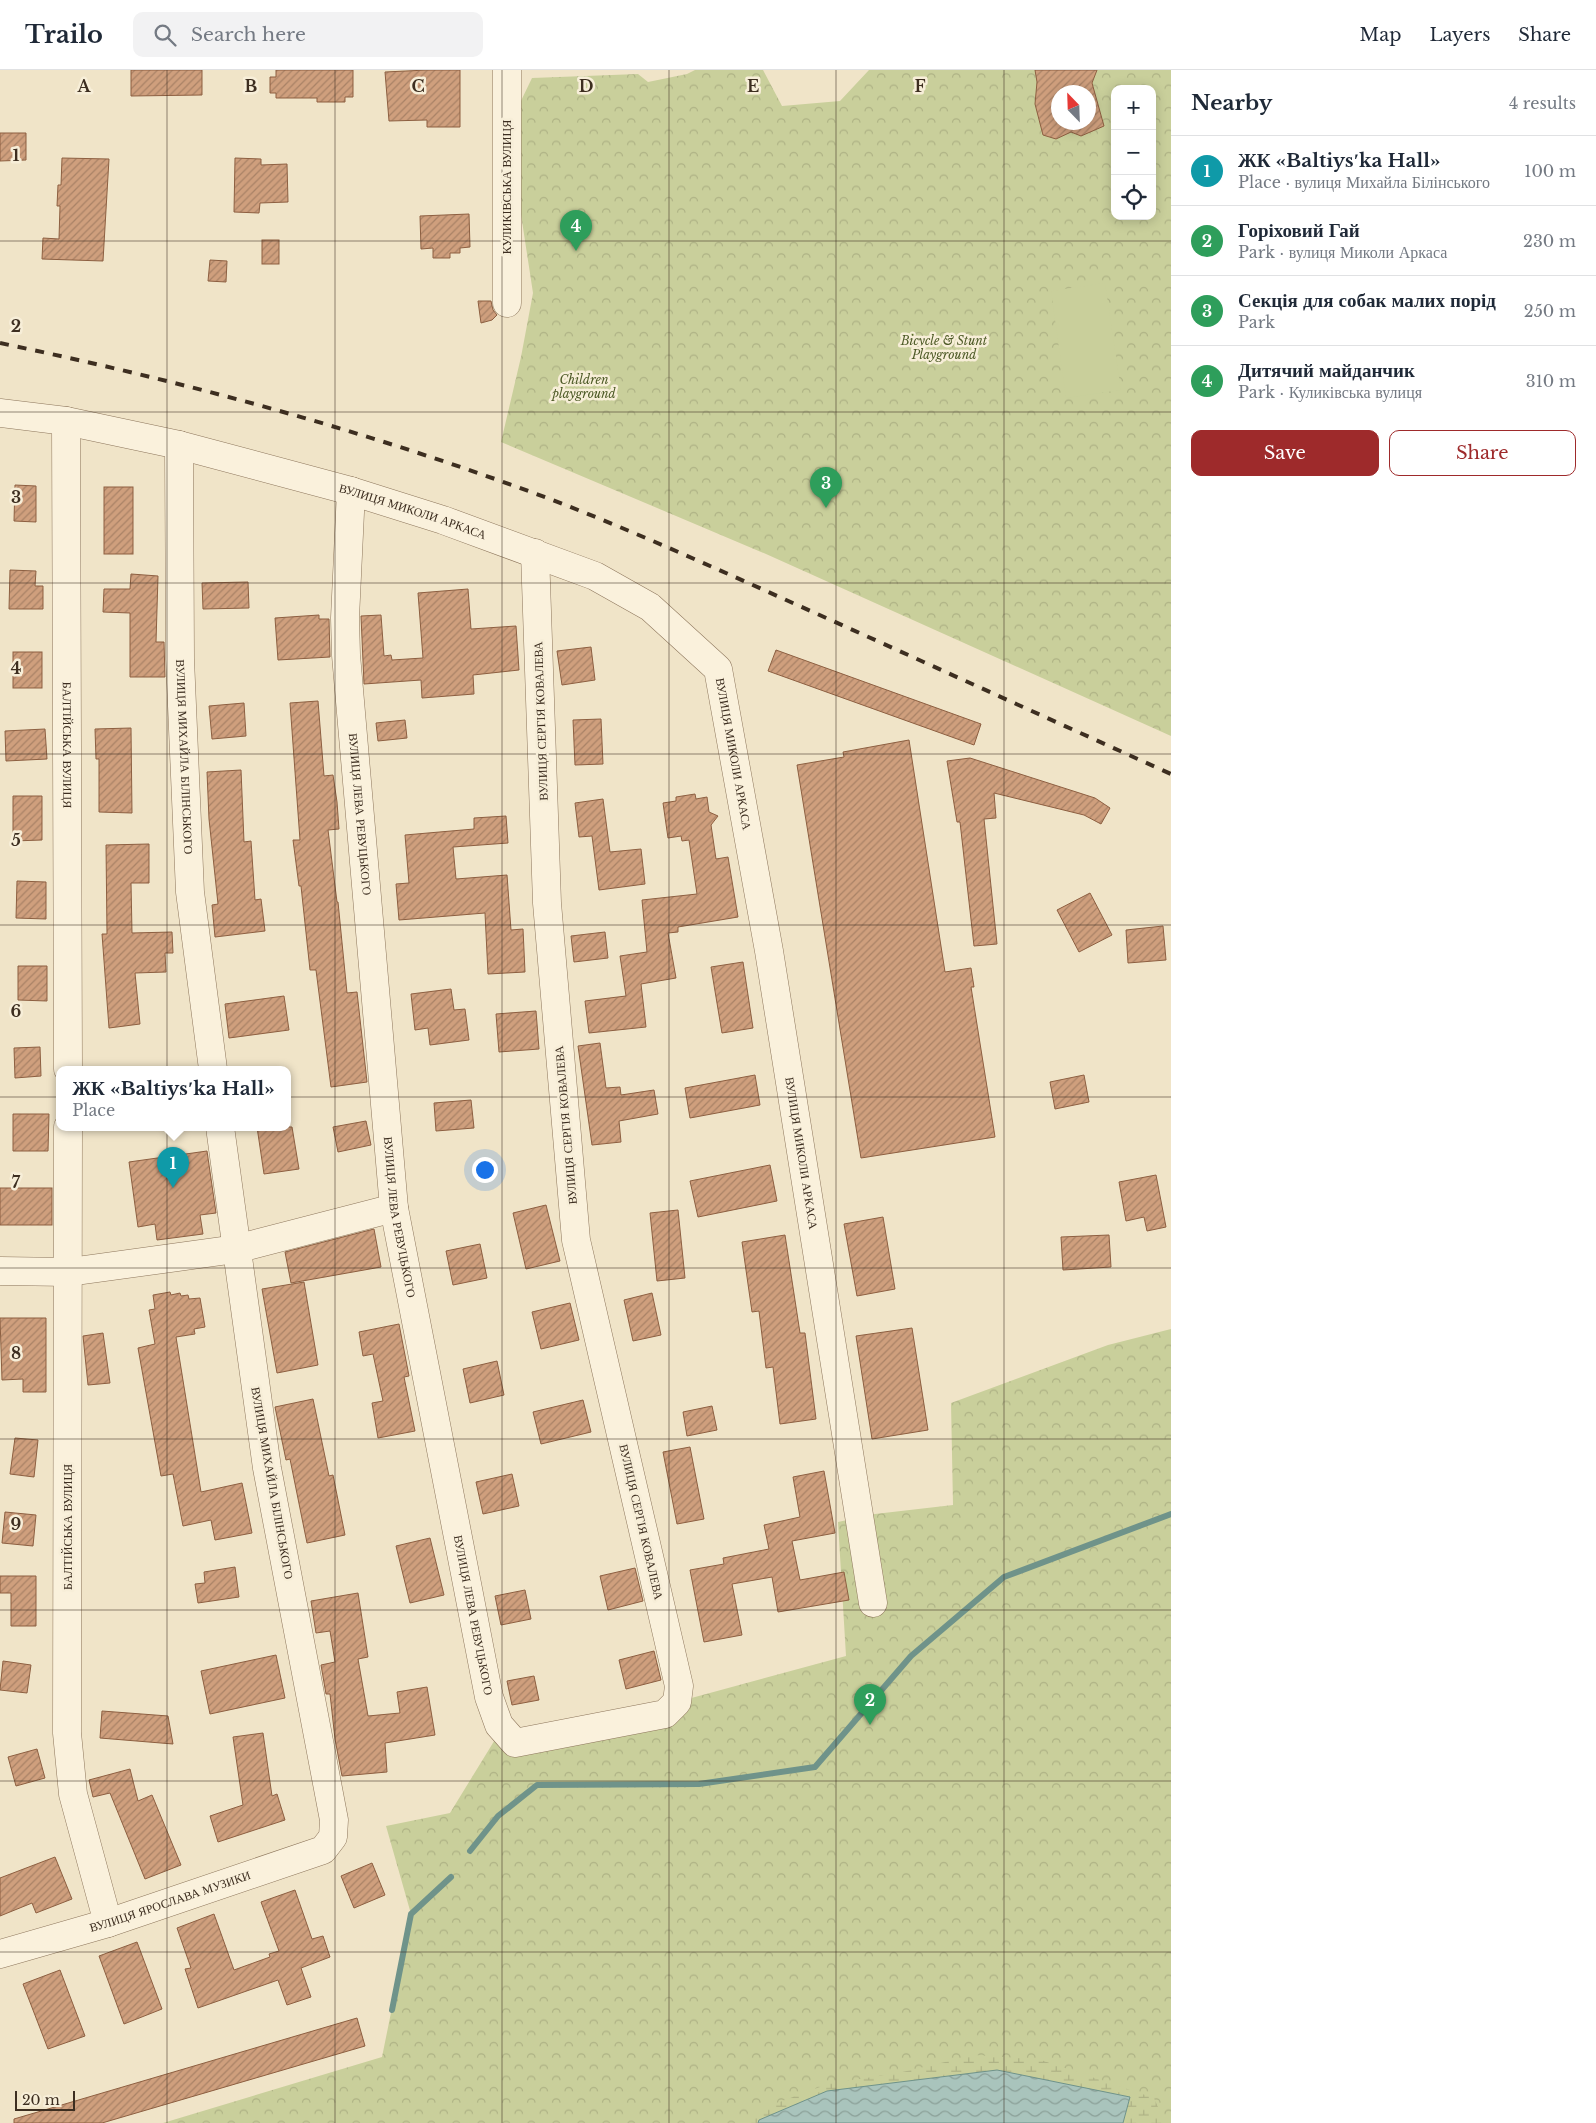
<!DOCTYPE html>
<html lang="en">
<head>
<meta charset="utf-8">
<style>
  body { margin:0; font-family:"Libre Baskerville",serif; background:#f2f2f3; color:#1f2937 }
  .controls { position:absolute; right:15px; top:15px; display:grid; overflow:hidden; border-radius:10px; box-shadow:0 2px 12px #0003 }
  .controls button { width:45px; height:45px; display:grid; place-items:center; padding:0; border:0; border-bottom:1px solid #e0e1e3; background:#fff; color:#1f2937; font:25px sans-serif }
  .compass { position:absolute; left:1051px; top:15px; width:45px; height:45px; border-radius:50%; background:#fff; box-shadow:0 2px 12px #0003; rotate:337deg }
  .scale { position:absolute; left:15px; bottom:12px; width:60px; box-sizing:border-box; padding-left:5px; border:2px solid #3d2e20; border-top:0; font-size:14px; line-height:18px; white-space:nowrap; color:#3d2e20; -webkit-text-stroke:4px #f7eed8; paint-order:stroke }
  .you { position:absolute; left:484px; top:1099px; width:18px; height:18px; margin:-12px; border:4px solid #fff; border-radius:50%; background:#1a73e8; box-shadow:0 0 0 8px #1a73e833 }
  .badge { display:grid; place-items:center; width:32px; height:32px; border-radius:50%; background:#9e2a2b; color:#fff; font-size:16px; font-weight:700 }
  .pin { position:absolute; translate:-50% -41px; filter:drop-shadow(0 1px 2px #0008) }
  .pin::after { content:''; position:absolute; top:26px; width:18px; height:15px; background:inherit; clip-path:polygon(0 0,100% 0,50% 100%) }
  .popup { position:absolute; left:56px; top:996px; width:235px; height:65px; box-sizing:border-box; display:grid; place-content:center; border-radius:10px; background:#fff; filter:drop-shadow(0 1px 4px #0005); font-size:16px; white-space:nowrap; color:#747a83 }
  .popup b { font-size:19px; color:#1f2937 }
  .popup::after { content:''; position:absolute; left:50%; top:100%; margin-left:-10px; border:10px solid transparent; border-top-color:#fff }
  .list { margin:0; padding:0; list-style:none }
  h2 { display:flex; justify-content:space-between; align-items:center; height:65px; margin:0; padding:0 20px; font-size:21px }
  h2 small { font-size:16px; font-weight:400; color:#747a83 }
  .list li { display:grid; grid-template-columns:32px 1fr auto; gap:15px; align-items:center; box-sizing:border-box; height:70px; padding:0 20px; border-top:1px solid #e0e1e3 }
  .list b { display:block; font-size:19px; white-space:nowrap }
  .list p { margin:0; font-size:16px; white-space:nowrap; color:#747a83 }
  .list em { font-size:16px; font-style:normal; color:#747a83 }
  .actions { display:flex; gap:10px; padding:15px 20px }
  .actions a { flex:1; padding:11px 0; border:1px solid #9e2a2b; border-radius:10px; text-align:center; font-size:18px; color:#9e2a2b }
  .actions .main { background:#9e2a2b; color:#fff }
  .icon { flex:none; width:28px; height:28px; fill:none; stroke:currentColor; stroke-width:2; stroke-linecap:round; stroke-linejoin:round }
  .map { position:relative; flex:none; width:1171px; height:2053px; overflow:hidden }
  header { display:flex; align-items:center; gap:30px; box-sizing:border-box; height:70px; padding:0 25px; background:#fff; border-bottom:1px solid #e0e1e3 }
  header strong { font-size:24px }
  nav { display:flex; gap:28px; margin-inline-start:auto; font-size:18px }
  .search { width:350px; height:45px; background:#f2f2f3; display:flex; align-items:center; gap:12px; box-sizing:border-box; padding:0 18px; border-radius:10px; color:#747a83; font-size:19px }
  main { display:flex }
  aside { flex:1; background:#fff }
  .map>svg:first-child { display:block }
  .forest { fill:url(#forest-crowns); fill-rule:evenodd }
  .wetland { fill:url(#wetland-marsh) }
  .pitch { fill:#c9cf9b }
  .water { fill:url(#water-waves); stroke:#6f938a }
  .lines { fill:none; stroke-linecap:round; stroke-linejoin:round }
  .stream { stroke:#6f938a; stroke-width:6 }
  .building { fill:url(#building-hatch); stroke:#8d5f41; fill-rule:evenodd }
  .minor-casing { stroke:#8d765c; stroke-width:29 }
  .minor { stroke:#faf1dc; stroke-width:28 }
  .rail { stroke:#3d2e20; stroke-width:4; stroke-dasharray:9 9; stroke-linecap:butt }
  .grid { fill:none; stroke:#3d2e20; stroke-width:1; stroke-opacity:0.55 }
  .labels { text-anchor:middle; stroke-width:5; stroke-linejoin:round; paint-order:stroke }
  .street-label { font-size:12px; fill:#3d2e20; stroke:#f7eed8 }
  .park-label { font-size:12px; font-style:italic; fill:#4d5a26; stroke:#f7eed8 }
  .grid-label { font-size:16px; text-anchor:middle; font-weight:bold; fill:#3d2e20; stroke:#f7eed8; stroke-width:5; stroke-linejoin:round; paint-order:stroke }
</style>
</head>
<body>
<header>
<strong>Trailo</strong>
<div class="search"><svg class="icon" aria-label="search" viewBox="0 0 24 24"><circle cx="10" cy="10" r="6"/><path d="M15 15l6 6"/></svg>Search here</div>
<nav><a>Map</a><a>Layers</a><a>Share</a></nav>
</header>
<main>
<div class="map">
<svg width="1171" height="2053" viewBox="0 0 1171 2053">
  <defs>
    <pattern id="forest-crowns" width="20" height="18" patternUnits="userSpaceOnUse" patternTransform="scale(1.25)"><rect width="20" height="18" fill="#c9cf9b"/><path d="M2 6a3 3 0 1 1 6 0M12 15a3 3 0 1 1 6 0" fill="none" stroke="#aeb285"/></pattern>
    <pattern id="wetland-marsh" width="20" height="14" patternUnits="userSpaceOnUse" patternTransform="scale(1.25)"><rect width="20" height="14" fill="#c9cf9b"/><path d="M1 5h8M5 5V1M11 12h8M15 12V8" fill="none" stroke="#aeb285"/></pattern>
    <pattern id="water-waves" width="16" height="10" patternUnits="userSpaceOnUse" patternTransform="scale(1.25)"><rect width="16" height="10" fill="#a9c4bc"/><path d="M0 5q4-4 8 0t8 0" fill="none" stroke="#8ba098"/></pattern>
    <pattern id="building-hatch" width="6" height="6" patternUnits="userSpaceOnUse" patternTransform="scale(1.25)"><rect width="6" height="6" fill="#cf9f7d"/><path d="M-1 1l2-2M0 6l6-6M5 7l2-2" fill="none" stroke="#a98266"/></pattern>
  </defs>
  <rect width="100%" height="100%" fill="#f0e4c8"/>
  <!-- forest -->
  <g class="forest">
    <path d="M695 0H763L782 36 840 31 869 0H1171V666L766 484 501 372 521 287 533 223 520 138 518 37 532 8 638 4 648 12 687 4ZM1115 19H1152V146H1115ZM1058 22H1088V52H1058Z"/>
    <polygon points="1171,1259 1171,2053 163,2053 382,1987 411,1844 386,1756 450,1743 496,1668 640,1642 846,1586 838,1452 875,1444 953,1435 951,1333 1108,1275"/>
  </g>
  <!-- wetland -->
  <polygon class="wetland" points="975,1985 1041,1990 1154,2028 1165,2053 747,2053 750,2043 828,2014 898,2003"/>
  <!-- pitch -->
  <polygon class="pitch" points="1105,213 1121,320 1066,328 1051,221"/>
  <!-- water -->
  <polygon class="water" points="997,2000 1130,2027 1123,2053 758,2053 759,2050 827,2021"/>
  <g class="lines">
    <!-- stream -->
    <g class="stream">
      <polyline points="470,1781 498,1746 537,1715 699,1714 815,1697 911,1586 1004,1507 1171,1444"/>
      <polyline points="392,1940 411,1844 451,1807"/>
    </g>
  </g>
  <!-- building -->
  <g class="building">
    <polygon points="131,0 202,0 202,25 131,26"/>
    <polygon points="276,0 353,0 353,27 345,27 345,32 317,32 317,28 276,28 276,23 270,23 270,7 276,7"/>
    <polygon points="427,0 460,0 460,57 427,57 427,50 389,51 385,2"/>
    <path d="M1035 0H1097L1092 13 1104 56 1081 66 1071 62 1056 69 1043 65 1035 34 1037 12ZM1058 22H1088V52H1058Z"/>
    <polygon points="0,63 26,63 26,90 0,91"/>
    <polygon points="62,88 109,89 103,191 42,189 43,168 59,169 60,136 57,136 58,115 61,115"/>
    <polygon points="235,88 261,89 261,95 287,94 288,132 260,133 259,143 234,142"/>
    <polygon points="469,144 470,177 460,178 460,183 450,183 450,188 433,188 433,178 421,179 420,146"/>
    <rect x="262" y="170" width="17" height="24"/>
    <polygon points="210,190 227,191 226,212 208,211"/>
    <polygon points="478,231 491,231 493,240 497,245 492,250 481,253"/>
    <polygon points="15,415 36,416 36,452 14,451"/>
    <rect x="104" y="417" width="29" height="67"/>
    <polygon points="10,500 36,501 35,516 43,516 43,539 9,539"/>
    <polygon points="131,504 158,506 156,572 164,572 165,607 130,607 130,543 103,542 104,519 130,519"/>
    <polygon points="248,512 249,538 203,539 202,513"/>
    <polygon points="468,519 471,559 516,556 519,600 473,605 474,624 422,628 421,610 364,614 361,546 381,545 384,586 391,585 392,590 423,588 418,523"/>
    <polygon points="319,545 319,549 329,549 330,587 278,590 275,548"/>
    <polygon points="591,577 595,610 562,615 557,581"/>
    <polygon points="776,580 981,654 974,675 768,601"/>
    <rect x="13" y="582" width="29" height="36"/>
    <polygon points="318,631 324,706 333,705 337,732 339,759 328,760 337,832 338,832 347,923 357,922 367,1012 331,1017 316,900 310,900 301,816 299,816 293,770 300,770 290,633"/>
    <polygon points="244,633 246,666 212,669 209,636"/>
    <polygon points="601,649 603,694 575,695 573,650"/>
    <polygon points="405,650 407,668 378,671 376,653"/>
    <polygon points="131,658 132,743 99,742 99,689 96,689 95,659"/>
    <polygon points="45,659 47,689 6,691 5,661"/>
    <polygon points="909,670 945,902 971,898 974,917 971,917 995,1067 861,1088 797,695 844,687 843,682"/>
    <polygon points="970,688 1095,728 1110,738 1101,754 1084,745 994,723 996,748 984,749 997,874 974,876 960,752 957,752 947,691"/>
    <polygon points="241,700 244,772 251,771 255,830 261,829 265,861 215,867 212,835 218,834 209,749 207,702"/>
    <polygon points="695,724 696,729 707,727 709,742 718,746 711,755 716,789 728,787 738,847 678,857 678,862 668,863 676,908 641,914 646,957 589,963 585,931 626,926 620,886 647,882 642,830 697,824 689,770 682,771 681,766 668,768 663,733 676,731 676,727"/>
    <polygon points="13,726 42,726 42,770 13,771"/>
    <polygon points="603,729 610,782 641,779 645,814 599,820 592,766 579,767 575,733"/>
    <polygon points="506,746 508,773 453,777 456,809 507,805 511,860 523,859 525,902 488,904 485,843 399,850 396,814 409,813 405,765 474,759 474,748"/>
    <polygon points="149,774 149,813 131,813 132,863 172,862 173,883 165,883 166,902 135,903 140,954 109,958 102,864 107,864 106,775"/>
    <polygon points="17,811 46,812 46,849 16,848"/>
    <polygon points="1090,823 1112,865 1079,882 1057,840"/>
    <polygon points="1163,856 1166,890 1128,893 1126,860"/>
    <polygon points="605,862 608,888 574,892 571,866"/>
    <polygon points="743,892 753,958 722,963 711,897"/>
    <polygon points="18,896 47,896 47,931 18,930"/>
    <polygon points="451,919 454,940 465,939 469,970 430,975 428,958 415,960 411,924"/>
    <polygon points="284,926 289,960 229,968 225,934"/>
    <polygon points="536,941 539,979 499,982 496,944"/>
    <polygon points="600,973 606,1018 620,1017 621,1025 654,1020 658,1044 619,1051 621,1072 592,1075 578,976"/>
    <polygon points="40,977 41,1006 15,1008 14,978"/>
    <polygon points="755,1005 760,1035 690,1048 685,1018"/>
    <polygon points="1084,1005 1089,1032 1055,1039 1050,1012"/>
    <polygon points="471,1030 474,1058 436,1061 434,1033"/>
    <polygon points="13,1044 49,1044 48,1081 13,1081"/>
    <polygon points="366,1051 371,1075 338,1082 333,1057"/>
    <polygon points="257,1057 292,1057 299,1099 264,1104"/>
    <polygon points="207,1081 216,1143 200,1145 203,1164 157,1170 155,1154 138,1157 129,1092"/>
    <polygon points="770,1095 777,1131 698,1147 690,1111"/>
    <polygon points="1156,1105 1166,1157 1147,1161 1144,1147 1126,1151 1119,1112"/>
    <rect x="0" y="1118" width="52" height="37"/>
    <polygon points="546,1135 560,1191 526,1199 513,1143"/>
    <polygon points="678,1140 685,1208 657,1211 650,1143"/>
    <polygon points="883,1147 895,1219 857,1226 844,1154"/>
    <polygon points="374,1159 381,1197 291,1213 285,1182"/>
    <polygon points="785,1165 800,1263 805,1263 816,1349 780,1354 773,1297 766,1298 759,1241 752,1242 742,1172"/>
    <polygon points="1109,1165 1111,1197 1063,1200 1061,1167"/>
    <polygon points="480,1174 487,1208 453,1215 446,1181"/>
    <polygon points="304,1212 318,1295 277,1303 262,1219"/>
    <polygon points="170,1222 171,1225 180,1223 181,1226 188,1225 189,1229 200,1228 205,1257 194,1259 195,1264 176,1267 201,1422 242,1413 252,1463 215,1470 211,1450 183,1456 173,1404 161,1406 138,1278 155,1274 149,1240 155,1239 153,1225"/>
    <polygon points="652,1223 661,1265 633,1271 624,1230"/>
    <polygon points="570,1233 579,1270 541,1279 532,1242"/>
    <polygon points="0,1248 46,1248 46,1322 23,1322 23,1309 2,1310"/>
    <polygon points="399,1254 409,1306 404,1307 415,1361 378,1368 372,1333 383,1331 373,1284 363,1286 359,1262"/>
    <polygon points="912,1258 928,1360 872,1369 856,1266"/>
    <polygon points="103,1263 110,1313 88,1315 83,1266"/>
    <polygon points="497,1291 504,1325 470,1333 463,1299"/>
    <polygon points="313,1329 329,1406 333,1405 345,1465 307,1473 290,1389 286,1390 275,1337"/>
    <polygon points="583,1330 591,1362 541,1374 533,1342"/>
    <polygon points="712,1336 717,1360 687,1366 683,1342"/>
    <polygon points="15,1368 38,1370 34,1407 10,1404"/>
    <polygon points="690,1377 704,1449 677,1454 663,1382"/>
    <polygon points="824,1401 835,1463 792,1471 800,1510 844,1502 849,1530 778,1542 772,1507 732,1514 742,1565 704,1572 690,1500 724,1494 723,1488 769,1479 764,1455 800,1447 793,1407"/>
    <polygon points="512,1404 519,1436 483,1444 476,1412"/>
    <polygon points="5,1442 36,1445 33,1476 2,1473"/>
    <polygon points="430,1468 444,1525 410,1533 396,1476"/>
    <polygon points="235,1497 239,1527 198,1533 195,1514 205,1513 204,1502"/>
    <polygon points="635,1498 643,1531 608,1540 600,1506"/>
    <polygon points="0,1506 36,1506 36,1556 11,1556 11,1523 0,1523"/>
    <polygon points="525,1520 531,1549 501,1555 495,1526"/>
    <polygon points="358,1523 368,1587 358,1589 368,1646 400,1643 397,1622 427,1617 435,1665 385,1673 387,1702 342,1706 335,1669 330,1624 326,1624 321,1595 335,1592 330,1561 316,1563 311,1531"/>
    <polygon points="654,1581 661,1610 626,1619 619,1590"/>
    <polygon points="276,1585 285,1628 210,1644 201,1601"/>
    <polygon points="3,1591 31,1595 27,1623 0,1620"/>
    <polygon points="534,1606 539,1630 512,1635 507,1611"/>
    <polygon points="102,1641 168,1646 173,1674 100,1668"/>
    <polygon points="263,1663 272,1726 277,1724 285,1750 218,1772 210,1746 243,1735 233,1667"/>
    <polygon points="37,1679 45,1708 16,1716 8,1687"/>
    <polygon points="130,1699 138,1731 152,1725 181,1795 145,1809 110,1723 93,1727 89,1710"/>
    <polygon points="55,1787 72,1829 36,1843 32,1833 0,1846 0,1808"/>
    <polygon points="372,1793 385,1825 354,1838 341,1806"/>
    <polygon points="295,1820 312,1869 323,1866 330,1887 301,1898 311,1927 287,1935 278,1910 198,1938 185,1899 191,1898 177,1858 214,1844 234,1900 270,1887 269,1884 279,1881 261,1832"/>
    <polygon points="137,1872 162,1939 124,1954 99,1886"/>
    <polygon points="60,1900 85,1966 48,1979 23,1914"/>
    <polygon points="357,1948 365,1976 102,2053 14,2053 14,2049"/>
  </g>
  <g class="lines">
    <!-- minor casing -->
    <g class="minor-casing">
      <g id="minor">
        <polyline points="507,0 507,233"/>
        <path id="s1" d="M0 343 66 351 179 375 351 421 443 450 595 506 650 537 718 599 769 881 873 1533"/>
        <path id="s2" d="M66 351 68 999"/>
        <path id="s3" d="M179 375 180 589 190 822 213 999"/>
        <path id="s4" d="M351 421 345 548 346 585 394 1138 489 1627 499 1655 515 1673 665 1644 677 1632 679 1616 576 1170 547 833 535 483"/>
        <polyline points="68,1057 67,1663 73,1724 108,1853"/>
        <polyline points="0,1201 69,1202 236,1179 394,1138"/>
        <path id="s5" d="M0 1884 108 1853 323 1780 333 1767 334 1750 267 1398 220 1057"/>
      </g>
    </g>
    <!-- minor -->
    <use href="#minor" class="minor"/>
    <!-- rail -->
    <path class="rail" d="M0 273C187 312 371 362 550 429 646 466 739 509 833 551 946 602 1058 653 1171 704"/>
  </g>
  <!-- grid -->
  <path class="grid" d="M167 0V2053M335 0V2053M502 0V2053M669 0V2053M836 0V2053M1004 0V2053M0 171H1171M0 342H1171M0 513H1171M0 684H1171M0 855H1171M0 1027H1171M0 1198H1171M0 1369H1171M0 1540H1171M0 1711H1171M0 1882H1171"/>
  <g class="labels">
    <!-- street labels -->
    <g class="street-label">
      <text transform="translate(507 117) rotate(-90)" y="4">КУЛИКІВСЬКА ВУЛИЦЯ</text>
      <text dy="4" stroke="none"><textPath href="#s1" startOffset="425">ВУЛИЦЯ МИКОЛИ АРКАСА</textPath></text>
      <text transform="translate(541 651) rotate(-92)" y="4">ВУЛИЦЯ СЕРГІЯ КОВАЛЕВА</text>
      <text dy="4" stroke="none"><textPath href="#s2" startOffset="324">БАЛТІЙСЬКА ВУЛИЦЯ</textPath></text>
      <text dy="4" stroke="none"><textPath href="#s1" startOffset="860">ВУЛИЦЯ МИКОЛИ АРКАСА</textPath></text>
      <text dy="4" stroke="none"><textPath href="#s3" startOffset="312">ВУЛИЦЯ МИХАЙЛА БІЛІНСЬКОГО</textPath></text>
      <text dy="4" stroke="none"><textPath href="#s4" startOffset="324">ВУЛИЦЯ ЛЕВА РЕВУЦЬКОГО</textPath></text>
      <text transform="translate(566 1055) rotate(-95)" y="4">ВУЛИЦЯ СЕРГІЯ КОВАЛЕВА</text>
      <text dy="4" stroke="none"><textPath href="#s1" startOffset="1265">ВУЛИЦЯ МИКОЛИ АРКАСА</textPath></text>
      <text dy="4" stroke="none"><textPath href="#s4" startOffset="729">ВУЛИЦЯ ЛЕВА РЕВУЦЬКОГО</textPath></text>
      <text transform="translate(272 1413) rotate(80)" y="4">ВУЛИЦЯ МИХАЙЛА БІЛІНСЬКОГО</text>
      <text transform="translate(641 1452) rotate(77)" y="4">ВУЛИЦЯ СЕРГІЯ КОВАЛЕВА</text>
      <text transform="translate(68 1457) rotate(-90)" y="4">БАЛТІЙСЬКА ВУЛИЦЯ</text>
      <text dy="4" stroke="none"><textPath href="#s4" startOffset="1134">ВУЛИЦЯ ЛЕВА РЕВУЦЬКОГО</textPath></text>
      <text dy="4" stroke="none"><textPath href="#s5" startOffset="178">ВУЛИЦЯ ЯРОСЛАВА МУЗИКИ</textPath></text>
    </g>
    <!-- park labels -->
    <g class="park-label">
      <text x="944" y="275">Bicycle &amp; Stunt<tspan x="944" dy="14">Playground</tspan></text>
      <text x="584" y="314">Children<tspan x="584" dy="14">playground</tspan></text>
    </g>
  </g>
  <g class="grid-label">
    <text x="84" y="22">A</text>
    <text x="251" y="22">B</text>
    <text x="418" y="22">C</text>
    <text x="586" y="22">D</text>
    <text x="753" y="22">E</text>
    <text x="920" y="22">F</text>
    <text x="16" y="91">1</text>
    <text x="16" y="262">2</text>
    <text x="16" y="433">3</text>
    <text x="16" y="604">4</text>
    <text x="16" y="776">5</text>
    <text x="16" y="947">6</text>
    <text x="16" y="1118">7</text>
    <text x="16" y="1289">8</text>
    <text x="16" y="1460">9</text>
  </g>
</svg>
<div class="controls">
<button>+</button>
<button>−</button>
<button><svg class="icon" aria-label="locate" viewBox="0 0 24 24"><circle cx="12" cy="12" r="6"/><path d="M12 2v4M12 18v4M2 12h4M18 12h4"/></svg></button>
</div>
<svg class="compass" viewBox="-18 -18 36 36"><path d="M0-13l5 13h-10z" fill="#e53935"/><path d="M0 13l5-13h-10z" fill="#747a83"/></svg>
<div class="scale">20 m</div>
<div class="you"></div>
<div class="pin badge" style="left:173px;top:1118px;background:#0f9aa8">1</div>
<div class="popup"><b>ЖК «Baltiysʹka Hall»</b>Place</div>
<div class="pin badge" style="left:870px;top:1655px;background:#2e9e5b">2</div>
<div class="pin badge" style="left:826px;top:438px;background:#2e9e5b">3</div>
<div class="pin badge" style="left:576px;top:181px;background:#2e9e5b">4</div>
</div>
<aside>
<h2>Nearby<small>4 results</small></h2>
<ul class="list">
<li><span class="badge" style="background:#0f9aa8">1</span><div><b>ЖК «Baltiysʹka Hall»</b><p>Place · вулиця Михайла Білінського</p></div><em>100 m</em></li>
<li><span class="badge" style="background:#2e9e5b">2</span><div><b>Горіховий Гай</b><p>Park · вулиця Миколи Аркаса</p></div><em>230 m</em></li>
<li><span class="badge" style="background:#2e9e5b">3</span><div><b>Секція для собак малих порід</b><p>Park</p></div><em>250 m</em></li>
<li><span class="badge" style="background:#2e9e5b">4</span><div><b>Дитячий майданчик</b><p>Park · Куликівська вулиця</p></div><em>310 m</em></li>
</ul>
<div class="actions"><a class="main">Save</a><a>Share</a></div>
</aside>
</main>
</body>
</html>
